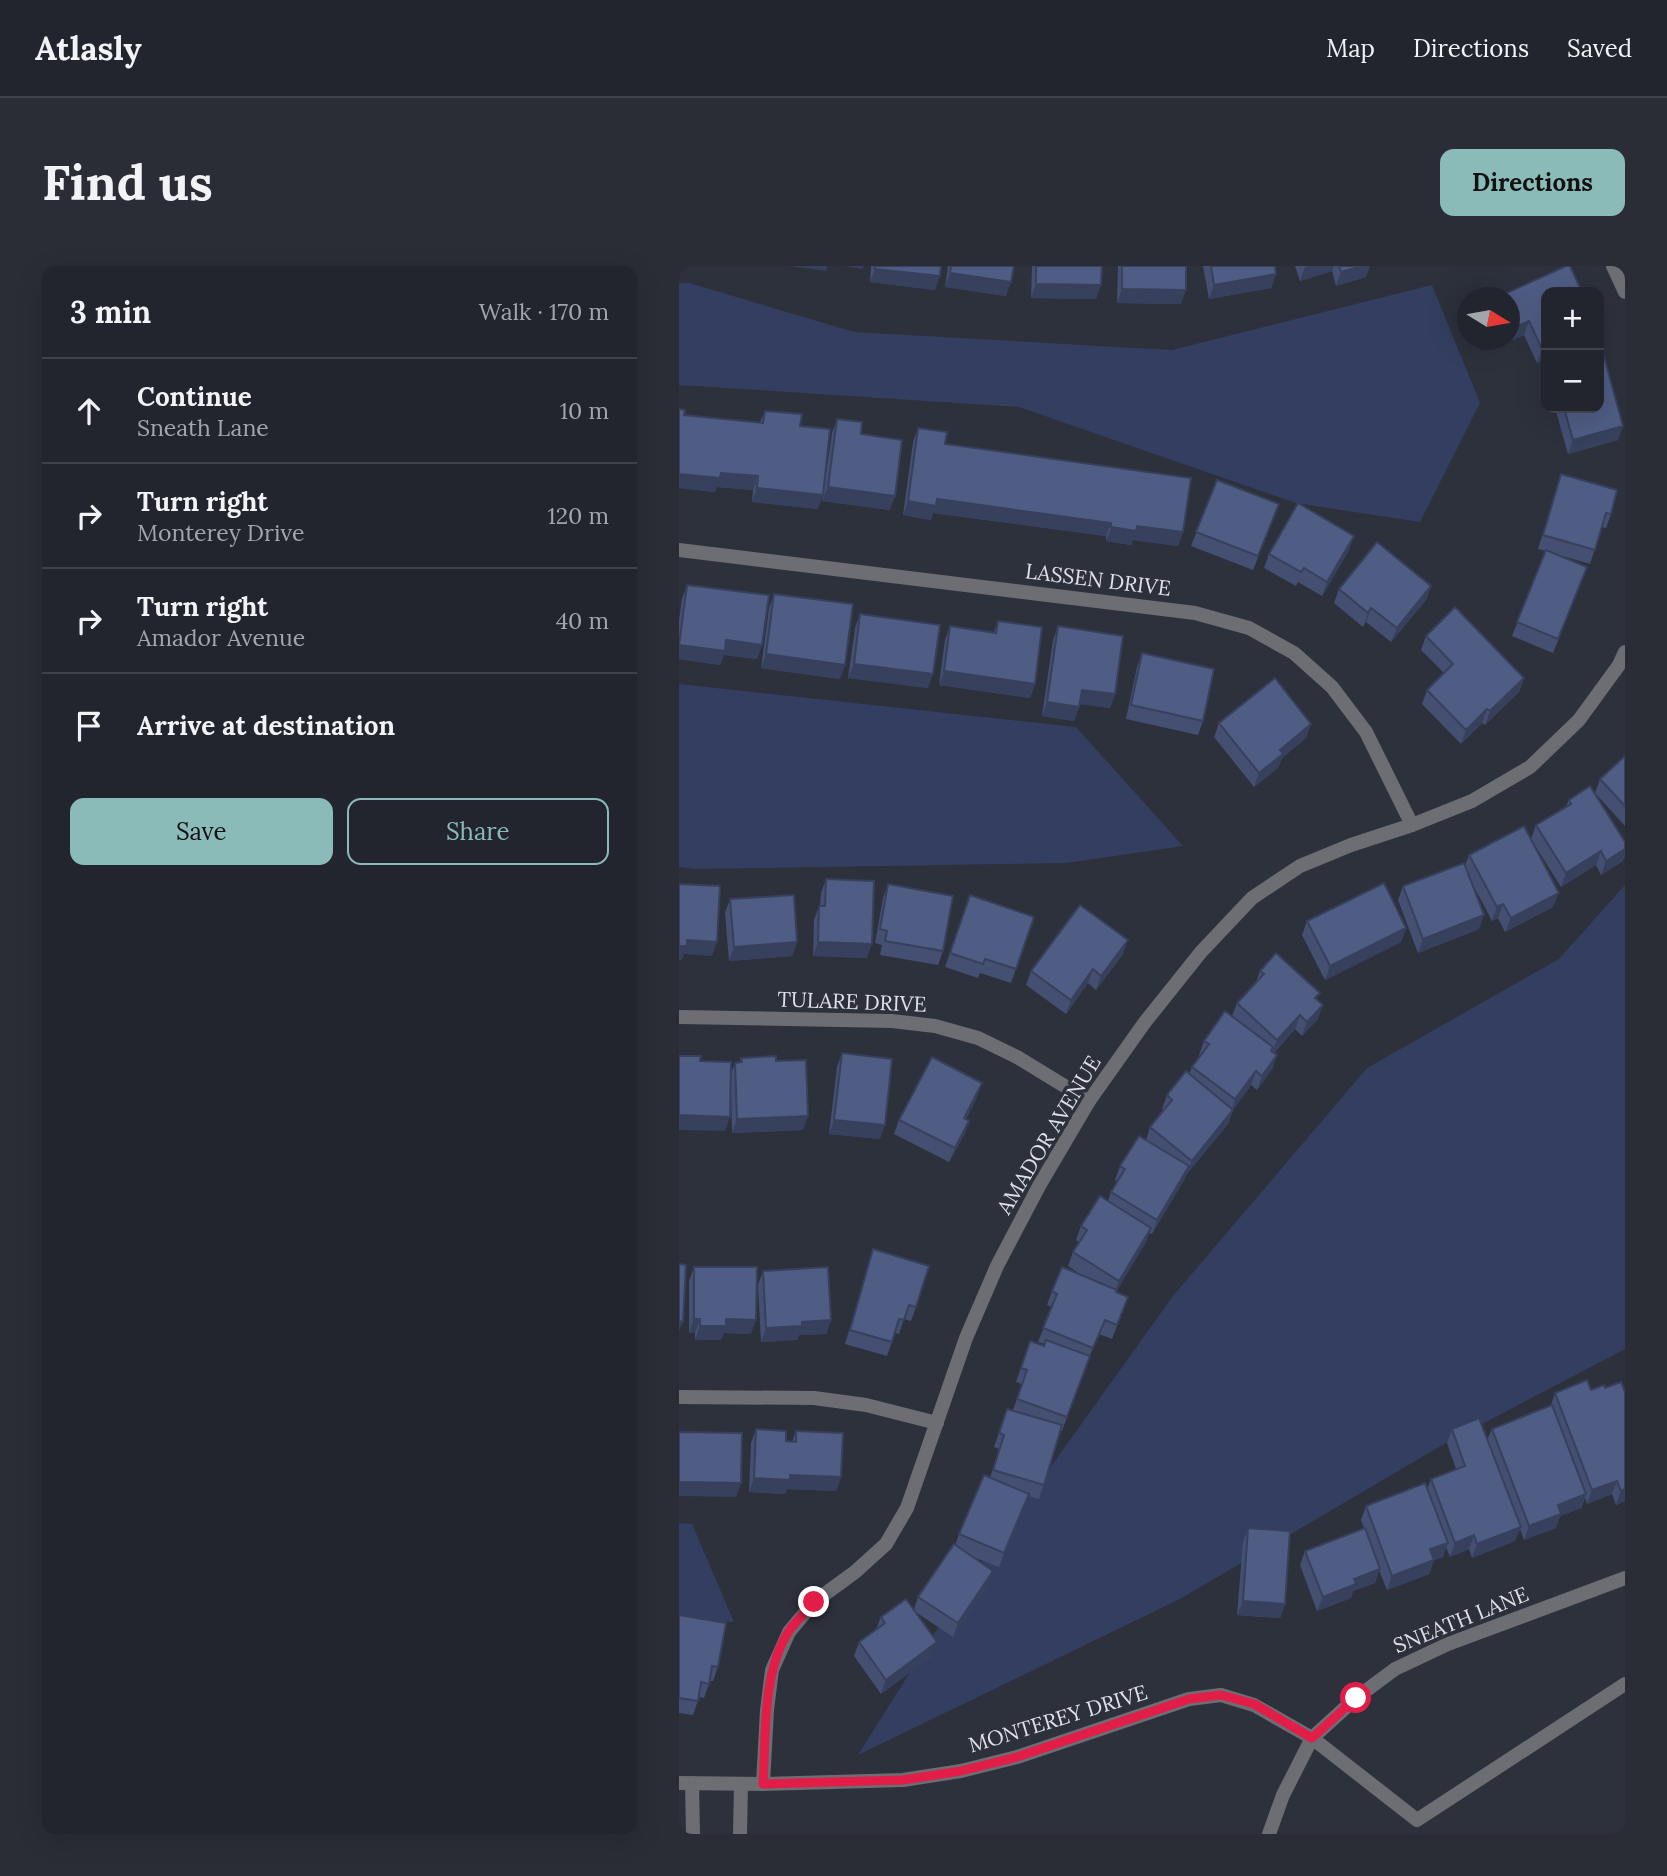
<!DOCTYPE html>
<html lang="en">
<head>
<meta charset="utf-8">
<style>
  body { margin:0; font-family:Lora,serif; background:#2a2d35; color:#f1f3f6 }
  .controls { position:absolute; right:21px; top:21px; display:grid; overflow:hidden; border-radius:14px; box-shadow:0 7px 28px #0002 }
  .controls button { width:63px; height:63px; display:grid; place-items:center; padding:0; border:0; border-bottom:2px solid #3f4249; background:#22252d; color:#f1f3f6; font:35px sans-serif }
  .compass { position:absolute; left:778px; top:21px; width:63px; height:63px; border-radius:50%; background:#22252d; box-shadow:0 7px 28px #0002; rotate:101deg }
  .stop { position:absolute; width:21px; height:21px; margin:-16px; border:5px solid #e11d48; border-radius:50%; background:#fff }
  .stop.end { background:#e11d48; border-color:#fff; box-shadow:0 2px 7px #0008 }
  .list { margin:0; padding:0; list-style:none }
  h2 { display:flex; justify-content:space-between; align-items:center; height:91px; margin:0; padding:0 28px; font-size:30px }
  h2 small { font-size:23px; font-weight:400; color:#a2a5aa }
  .list li { display:grid; grid-template-columns:46px 1fr auto; gap:21px; align-items:center; box-sizing:border-box; height:105px; padding:0 28px; border-top:2px solid #3f4249 }
  .list b { display:block; font-size:26px; white-space:nowrap }
  .list p { margin:0; font-size:23px; white-space:nowrap; color:#a2a5aa }
  .list em { font-size:23px; font-style:normal; color:#a2a5aa }
  .actions { display:flex; gap:14px; padding:21px 28px }
  .actions a { flex:1; padding:16px 0; border:2px solid #8bbbb9; border-radius:14px; text-align:center; font-size:24px; color:#8bbbb9 }
  .actions .main { background:#8bbbb9; color:#111 }
  .icon { flex:none; width:38px; height:38px; fill:none; stroke:currentColor; stroke-width:2; stroke-linecap:round; stroke-linejoin:round }
  .map { position:relative; flex:none; width:946px; height:1568px; overflow:hidden; border-radius:14px }
  header { display:flex; align-items:center; gap:42px; box-sizing:border-box; height:98px; padding:0 35px; background:#22252d; border-bottom:2px solid #3f4249 }
  header strong { font-size:33px }
  nav { display:flex; gap:38px; margin-inline-start:auto; font-size:24px }
  .intro { display:flex; align-items:center; justify-content:space-between; box-sizing:border-box; height:168px; padding:0 42px }
  h1 { margin:0; font-size:49px }
  .button { padding:18px 32px; border-radius:14px; background:#8bbbb9; color:#111; font-size:24px; font-weight:700 }
  main { display:flex; gap:42px; padding:0 42px }
  aside { flex:1; background:#22252d; border-radius:14px; box-shadow:0 7px 28px #0002 }
  .map>svg:first-child { display:block }
  .green { fill:#343e60 }
  .lines { fill:none; stroke-linecap:round; stroke-linejoin:round }
  .service { stroke:#6c6e74; stroke-width:14 }
  .minor { stroke:#6c6e74; stroke-width:14 }
  .wall { fill:#444f72 }
  .shaded-wall { fill:#37405c }
  .building { fill:#4f5c84; stroke:#37405c; stroke-width:2 }
  .route { stroke:#e11d48; stroke-width:9 }
  .labels { text-anchor:middle; stroke-width:7; stroke-linejoin:round; paint-order:stroke }
  .street-label { font-size:21px; fill:#dee1e8; stroke:#2d313c }
</style>
</head>
<body>
<header>
<strong>Atlasly</strong>
<nav><a>Map</a><a>Directions</a><a>Saved</a></nav>
</header>
<div class="intro"><h1>Find us</h1><a class="button">Directions</a></div>
<main>
<aside>
<h2>3 min<small>Walk · 170 m</small></h2>
<ul class="list">
<li><svg class="icon" aria-label="ahead" viewBox="0 0 24 24"><path d="M12 20V5M6 11l6-6 6 6"/></svg><div><b>Continue</b><p>Sneath Lane</p></div><em>10 m</em></li>
<li><svg class="icon" aria-label="right" viewBox="0 0 24 24"><path d="M7 20v-9h11M14 6l5 5-5 5"/></svg><div><b>Turn right</b><p>Monterey Drive</p></div><em>120 m</em></li>
<li><svg class="icon" aria-label="right" viewBox="0 0 24 24"><path d="M7 20v-9h11M14 6l5 5-5 5"/></svg><div><b>Turn right</b><p>Amador Avenue</p></div><em>40 m</em></li>
<li><svg class="icon" aria-label="arrive" viewBox="0 0 24 24"><path d="M6 21V4h12l-3 4 3 4H6"/></svg><div><b>Arrive at destination</b></div></li>
</ul>
<div class="actions"><a class="main">Save</a><a>Share</a></div>
</aside>
<div class="map">
<svg width="946" height="1568" viewBox="0 0 946 1568">
  <rect width="100%" height="100%" fill="#2d313c"/>
  <!-- green -->
  <g class="green">
    <polygon points="0,17 10,17 175,66 493,84 753,19 801,137 741,256 617,237 340,141 0,119"/>
    <polygon points="0,418 397,461 504,580 388,597 16,603 0,601"/>
    <polygon points="946,619 946,1083 767,1177 501,1333 179,1489 277,1333 494,1030 688,802 880,693"/>
    <polygon points="0,1257 13,1258 55,1356 0,1355"/>
  </g>
  <g class="lines">
    <!-- service -->
    <g class="service">
      <polyline points="633,1472 738,1554 946,1418"/>
      <polyline points="13,1517 14,1568"/>
      <polyline points="61,1568 62,1518"/>
    </g>
    <!-- minor -->
    <g class="minor">
      <polyline points="934,0 946,26"/>
      <polyline points="0,284 516,347 570,362 615,387 653,421 687,466 733,559"/>
      <polyline points="0,751 213,755 256,760 299,772 338,791 410,835"/>
      <polyline points="0,1131 135,1132 187,1139 258,1157"/>
      <polyline points="0,1517 84,1518 224,1514 282,1505 338,1491 510,1433 542,1429 575,1439 633,1472"/>
      <polyline points="84,1518 88,1444 93,1404 110,1366 135,1336 176,1306 207,1278 228,1242 287,1072 318,1000 360,920 410,835 466,756 522,686 573,632 621,600 672,579 733,559 793,535 851,501 900,454 940,399 946,386"/>
      <polyline points="590,1568 604,1529 633,1472 677,1432 716,1403 769,1378 946,1312"/>
    </g>
  </g>
  <!-- wall -->
  <g class="wall">
    <polygon points="192,0 262,0 256,24 191,16"/>
    <polygon points="269,0 335,0 327,30 266,21"/>
    <polygon points="353,0 423,0 417,33 352,32"/>
    <polygon points="439,0 507,0 502,38 438,37"/>
    <polygon points="524,0 596,0 597,8 592,22 530,33"/>
    <polygon points="616,0 691,0 687,11 657,20 653,5 621,15"/>
    <polygon points="867,26 867,93 858,97 845,69 828,76 827,74 830,74 830,32"/>
    <polygon points="876,142 920,142 939,174 889,188"/>
    <polygon points="0,143 5,149 81,156 86,145 121,160 139,243 73,236 74,224 38,221 36,226 0,222"/>
    <polygon points="158,153 182,168 211,244 143,235 153,167"/>
    <polygon points="239,162 266,178 504,266 499,280 454,274 452,279 427,275 427,270 254,247 252,254 224,249 234,176"/>
    <polygon points="882,208 932,248 927,262 923,261 911,298 873,287 903,315 874,387 833,370 867,285 859,283"/>
    <polygon points="538,214 600,238 574,304 512,280"/>
    <polygon points="670,284 643,330 619,316 617,320 585,302 590,288"/>
    <polygon points="8,319 83,379 78,393 45,389 41,399 0,393 0,354 3,333"/>
    <polygon points="752,320 747,334 712,376 687,356 684,361 655,337 660,323"/>
    <polygon points="95,328 161,413 82,402 90,342"/>
    <polygon points="181,348 249,422 169,412 176,362"/>
    <polygon points="319,355 356,418 351,432 260,419 266,374 271,360 315,366"/>
    <polygon points="379,360 436,428 431,442 401,438 395,455 363,450 374,374"/>
    <polygon points="747,370 845,412 840,426 806,459 803,457 782,478 743,438 748,424 765,407 742,384"/>
    <polygon points="463,387 524,455 519,469 447,453 458,401"/>
    <polygon points="540,457 632,458 627,472 603,492 599,502 575,521 535,471"/>
    <polygon points="946,490 946,560 916,527 921,513"/>
    <polygon points="890,534 944,595 922,609 917,599 882,621 852,573 857,559 887,540"/>
    <polygon points="790,589 874,641 826,666 819,652 813,655 793,617 800,663 739,687 719,634 724,620 786,600"/>
    <polygon points="147,613 188,692 134,690 135,654 140,640 141,640 142,627"/>
    <polygon points="209,618 264,685 259,699 201,689 203,679 196,677 204,632"/>
    <polygon points="291,629 337,703 332,717 301,707 299,712 266,701"/>
    <polygon points="51,633 118,676 113,690 50,695 46,647"/>
    <polygon points="628,655 727,662 722,676 646,714 623,669"/>
    <polygon points="444,688 417,724 409,717 387,748 347,719 352,705"/>
    <polygon points="581,705 638,734 639,753 623,770 616,763 595,787 598,789 593,803 578,824 572,819 554,844 549,858 507,909 505,914 473,968 470,967 467,976 438,1024 437,1026 449,1031 444,1045 433,1073 420,1068 408,1096 383,1165 382,1165 360,1233 349,1230 320,1301 289,1289 309,1319 274,1371 238,1347 253,1390 202,1428 175,1390 180,1376 197,1363 202,1351 235,1343 239,1331 276,1279 280,1268 311,1212 320,1183 315,1181 328,1143 334,1144 343,1118 337,1116 351,1075 365,1080 366,1078 359,1076 373,1041 368,1039 373,1025 404,1010 389,1000 394,986 400,976 397,974 402,960 429,935 432,926 439,915 436,914 441,900 467,874 471,861 484,845 483,843 488,829 510,808 513,801 521,790 520,789 525,775 553,750 558,737 577,716"/>
    <polygon points="163,787 201,873 150,868 158,801"/>
    <polygon points="62,792 97,795 124,864 53,867 52,827 46,865 21,795 52,807 56,797 61,796"/>
    <polygon points="298,831 287,853 290,855 285,869 270,896 215,868 220,854"/>
    <polygon points="194,983 237,1041 232,1055 225,1053 220,1068 216,1067 208,1090 166,1078"/>
    <polygon points="15,1001 72,1068 45,1067 42,1074 16,1074 16,1067 10,1067 10,1015"/>
    <polygon points="84,1005 152,1054 147,1068 120,1069 118,1074 82,1076 79,1019"/>
    <polygon points="908,1114 946,1235 937,1239 933,1228 908,1238 906,1232 902,1242 881,1250 877,1262 845,1274 841,1263 836,1275 793,1292 790,1283 771,1291 767,1281 764,1291 755,1294 750,1308 708,1324 700,1304 696,1317 674,1325 672,1332 638,1345 621,1299 626,1285 685,1262 682,1254 687,1240 748,1223 752,1213 777,1203 768,1177 773,1163 808,1174 813,1163 872,1139 876,1127"/>
    <polygon points="77,1163 107,1175 113,1176 117,1165 162,1211 157,1225 108,1223 106,1228 70,1226 72,1177"/>
    <polygon points="569,1262 606,1338 601,1352 558,1349 564,1276"/>
    <polygon points="0,1349 39,1401 34,1415 31,1415 25,1432 20,1431 14,1449 0,1447"/>
  </g>
  <!-- shaded-wall -->
  <g class="shaded-wall">
    <polygon points="110,0 148,0 147,5"/>
    <polygon points="165,0 185,0 184,3"/>
    <polygon points="630,0 655,0 653,5 621,15 626,1"/>
    <polygon points="683,0 691,0 687,11 657,20 662,6"/>
    <polygon points="196,3 261,10 256,24 191,16"/>
    <polygon points="271,7 332,16 327,30 266,21"/>
    <polygon points="597,8 592,22 530,33 535,19"/>
    <polygon points="357,18 422,19 417,33 352,32"/>
    <polygon points="443,23 507,24 502,38 438,37"/>
    <polygon points="850,55 845,69 828,76 830,74 834,62"/>
    <polygon points="867,81 867,93 858,97 863,83"/>
    <polygon points="944,160 939,174 889,188 894,174"/>
    <polygon points="42,207 79,210 74,224 38,221 36,226 0,222 0,208"/>
    <polygon points="149,221 216,230 211,244 143,235"/>
    <polygon points="78,222 144,229 139,243 73,236"/>
    <polygon points="258,233 432,257 427,270 254,247 252,254 224,249 229,235"/>
    <polygon points="458,260 504,266 499,280 454,274 452,279 427,275 432,261"/>
    <polygon points="675,270 670,284 643,330 648,316"/>
    <polygon points="752,320 747,334 712,376 718,362"/>
    <polygon points="692,342 687,356 684,361 689,347"/>
    <polygon points="47,374 83,379 78,393 45,389 41,399 0,393 0,379"/>
    <polygon points="87,388 166,399 161,413 82,402"/>
    <polygon points="175,398 254,408 249,422 169,412"/>
    <polygon points="265,405 356,418 351,432 260,419"/>
    <polygon points="845,412 840,426 806,459 811,445"/>
    <polygon points="403,424 436,428 431,442 398,438"/>
    <polygon points="368,436 400,441 395,455 363,450"/>
    <polygon points="808,443 803,457 782,478 787,464"/>
    <polygon points="632,458 627,472 603,492 599,502 575,521 580,507 601,484"/>
    <polygon points="946,583 946,591 944,595 922,609 927,595"/>
    <polygon points="922,585 917,599 882,621 887,607"/>
    <polygon points="880,627 874,641 826,666 832,652"/>
    <polygon points="824,638 819,652 813,655 818,641"/>
    <polygon points="805,649 800,663 739,687 744,673"/>
    <polygon points="727,662 722,676 646,714 651,700"/>
    <polygon points="8,674 38,676 33,690 5,688 3,694 0,694 0,680"/>
    <polygon points="449,674 444,688 417,724 422,710"/>
    <polygon points="118,676 113,690 50,695 55,681"/>
    <polygon points="139,676 193,678 188,692 134,690"/>
    <polygon points="414,703 409,717 387,748 392,734"/>
    <polygon points="644,739 639,753 623,770 628,756"/>
    <polygon points="621,749 616,763 593,788 598,774"/>
    <polygon points="598,789 593,803 578,824 583,810"/>
    <polygon points="577,805 572,819 554,844 549,858 507,909 513,895 552,847 556,833"/>
    <polygon points="303,817 298,831 280,866 285,852"/>
    <polygon points="0,849 51,851 46,865 0,864"/>
    <polygon points="129,850 124,864 53,867 58,853"/>
    <polygon points="155,854 206,859 201,873 150,868"/>
    <polygon points="290,855 285,869 270,896 276,882"/>
    <polygon points="510,900 505,914 473,968 478,954"/>
    <polygon points="472,962 467,976 435,1029 440,1015"/>
    <polygon points="15,1053 21,1053 16,1067 10,1067"/>
    <polygon points="47,1053 77,1054 72,1068 45,1067 42,1074 16,1074 21,1060"/>
    <polygon points="152,1054 147,1068 120,1069 118,1074 82,1076 87,1062 123,1056"/>
    <polygon points="0,1055 4,1056 0,1065"/>
    <polygon points="111,1209 162,1211 157,1225 108,1223 106,1228 70,1226 75,1212"/>
    <polygon points="938,1215 933,1228 908,1238 913,1224"/>
    <polygon points="0,1216 62,1217 57,1231 0,1230"/>
    <polygon points="946,1223 946,1235 937,1239 942,1225"/>
    <polygon points="350,1228 345,1242 320,1301 325,1287"/>
    <polygon points="907,1228 902,1242 881,1250 877,1262 845,1274 850,1260 879,1239"/>
    <polygon points="842,1261 836,1275 793,1292 798,1278"/>
    <polygon points="795,1269 790,1283 771,1291 776,1277"/>
    <polygon points="769,1277 764,1291 755,1294 750,1308 708,1324 713,1310 751,1283"/>
    <polygon points="701,1303 696,1317 674,1325 672,1332 638,1345 644,1331 675,1313"/>
    <polygon points="314,1305 309,1319 274,1371 279,1357"/>
    <polygon points="564,1335 606,1338 601,1352 558,1349"/>
    <polygon points="258,1376 253,1390 202,1428 207,1414"/>
  </g>
  <!-- building -->
  <g class="building">
    <polygon points="196,0 262,0 261,10 196,3"/>
    <polygon points="272,0 335,0 332,16 271,7"/>
    <polygon points="357,0 423,0 422,19 357,18"/>
    <polygon points="443,0 507,0 507,24 443,23"/>
    <polygon points="532,0 596,0 597,8 535,19"/>
    <polygon points="660,0 683,0 662,6"/>
    <polygon points="887,0 891,0 903,26 867,26 867,81 863,83 850,55 834,62 830,56 830,32 819,31"/>
    <polygon points="920,76 921,76 944,160 894,174 885,142 920,142"/>
    <polygon points="0,143 6,144 5,149 84,157 86,145 123,148 121,160 151,163 144,229 78,222 79,210 42,207 41,212 0,208"/>
    <polygon points="158,153 183,156 182,168 223,174 216,230 149,221"/>
    <polygon points="239,162 268,166 266,178 512,212 504,266 458,260 457,265 432,261 432,257 258,233 257,240 229,235"/>
    <polygon points="882,208 938,224 932,248 927,247 916,284 864,269"/>
    <polygon points="538,214 600,238 579,290 517,266"/>
    <polygon points="619,237 675,270 648,316 625,302 622,306 590,288"/>
    <polygon points="698,276 752,320 718,362 692,342 689,347 660,323"/>
    <polygon points="867,284 908,301 879,373 838,356"/>
    <polygon points="8,319 90,329 83,379 47,374 46,385 0,379"/>
    <polygon points="95,328 174,338 166,399 87,388"/>
    <polygon points="776,341 845,412 811,445 808,443 787,464 748,424 774,398 747,370"/>
    <polygon points="181,348 261,359 254,408 175,398"/>
    <polygon points="319,355 363,361 356,418 265,405 271,360 317,367"/>
    <polygon points="379,360 444,370 436,428 403,424 400,441 368,436"/>
    <polygon points="463,387 535,403 524,455 452,439"/>
    <polygon points="596,412 632,458 601,484 604,488 580,507 540,457"/>
    <polygon points="946,490 946,540 921,513"/>
    <polygon points="911,520 946,576 946,583 927,595 922,585 887,607 857,559 892,538 890,534"/>
    <polygon points="845,560 880,627 832,652 824,638 818,641 790,589"/>
    <polygon points="785,597 805,649 744,673 724,620"/>
    <polygon points="147,613 195,615 193,678 139,676 140,640 146,640"/>
    <polygon points="705,617 727,662 651,700 628,655"/>
    <polygon points="0,618 41,620 38,676 8,674 8,680 0,680"/>
    <polygon points="209,618 274,630 264,685 206,675 208,665 201,663"/>
    <polygon points="115,629 118,676 55,681 51,633"/>
    <polygon points="291,629 355,651 337,703 306,693 304,698 271,687"/>
    <polygon points="401,639 449,674 422,710 414,703 392,734 352,705"/>
    <polygon points="597,687 641,727 636,732 644,739 628,756 621,749 598,774 558,737 585,708 581,705"/>
    <polygon points="546,745 594,781 592,785 598,789 583,810 577,805 556,833 513,801 530,778 525,775"/>
    <polygon points="163,787 213,793 206,859 155,854"/>
    <polygon points="0,790 22,790 21,795 52,796 51,851 0,849"/>
    <polygon points="97,790 97,795 127,794 129,850 58,853 56,797 63,796 62,792"/>
    <polygon points="253,791 303,817 285,852 290,855 276,882 220,854"/>
    <polygon points="507,805 554,844 513,895 471,861 493,834 488,829"/>
    <polygon points="460,870 510,900 478,954 432,926 446,903 441,900"/>
    <polygon points="421,930 472,962 440,1015 394,986 408,964 402,960"/>
    <polygon points="194,983 250,1000 237,1041 230,1039 225,1054 220,1053 213,1076 171,1064"/>
    <polygon points="0,998 7,999 4,1056 0,1055"/>
    <polygon points="15,1001 78,1001 77,1054 47,1053 47,1060 21,1060 21,1053 15,1053"/>
    <polygon points="149,1001 152,1054 123,1056 123,1060 87,1062 84,1005"/>
    <polygon points="383,1001 438,1024 437,1026 449,1031 438,1059 426,1054 414,1082 364,1062 378,1028 373,1025"/>
    <polygon points="367,1074 411,1090 388,1151 338,1133 348,1104 342,1102 351,1075 365,1080"/>
    <polygon points="908,1114 912,1124 925,1119 926,1122 942,1116 946,1126 946,1223 942,1225 938,1215 913,1224 876,1127"/>
    <polygon points="873,1139 907,1228 879,1239 882,1248 850,1260 813,1163"/>
    <polygon points="328,1143 383,1159 365,1219 314,1204 325,1169 320,1167"/>
    <polygon points="800,1152 842,1261 798,1278 795,1269 776,1277 752,1213 786,1200 773,1163"/>
    <polygon points="77,1163 107,1165 107,1175 117,1176 117,1165 164,1167 162,1211 111,1209 111,1214 75,1212"/>
    <polygon points="0,1166 63,1167 62,1217 0,1216"/>
    <polygon points="305,1209 350,1228 325,1287 280,1268"/>
    <polygon points="746,1217 769,1277 751,1283 755,1294 713,1310 687,1240"/>
    <polygon points="569,1262 611,1265 606,1338 564,1335"/>
    <polygon points="686,1262 701,1303 675,1313 677,1318 644,1331 626,1285"/>
    <polygon points="275,1278 314,1305 279,1357 239,1331"/>
    <polygon points="227,1333 258,1376 207,1414 180,1376 206,1357 202,1351"/>
    <polygon points="0,1349 47,1357 39,1401 33,1400 30,1418 22,1416 19,1435 0,1432"/>
  </g>
  <g class="lines">
    <!-- route -->
    <path class="route" d="M135 1336C127 1346 117 1355 110 1365 83 1406 87 1470 84 1518L224 1514 282 1505 338 1491 510 1433 542 1429 575 1438 633 1472 677 1432"/>
  </g>
  <g class="labels">
    <!-- street labels -->
    <g class="street-label">
      <text transform="translate(419 314) rotate(7)" y="7">LASSEN DRIVE</text>
      <text transform="translate(173 736) rotate(2)" y="7">TULARE DRIVE</text>
      <text transform="translate(370 869) rotate(-59)" y="7">AMADOR AVENUE</text>
      <text transform="translate(782 1354) rotate(-22)" y="7">SNEATH LANE</text>
      <text transform="translate(379 1453) rotate(-17)" y="7">MONTEREY DRIVE</text>
    </g>
  </g>
</svg>
<div class="controls">
<button>+</button>
<button>−</button>
</div>
<svg class="compass" viewBox="-18 -18 36 36"><path d="M0-13l5 13h-10z" fill="#e53935"/><path d="M0 13l5-13h-10z" fill="#a2a5aa"/></svg>
<div class="stop" style="left:677px;top:1432px"></div>
<div class="stop end" style="left:135px;top:1336px"></div>
</div>
</main>
</body>
</html>
